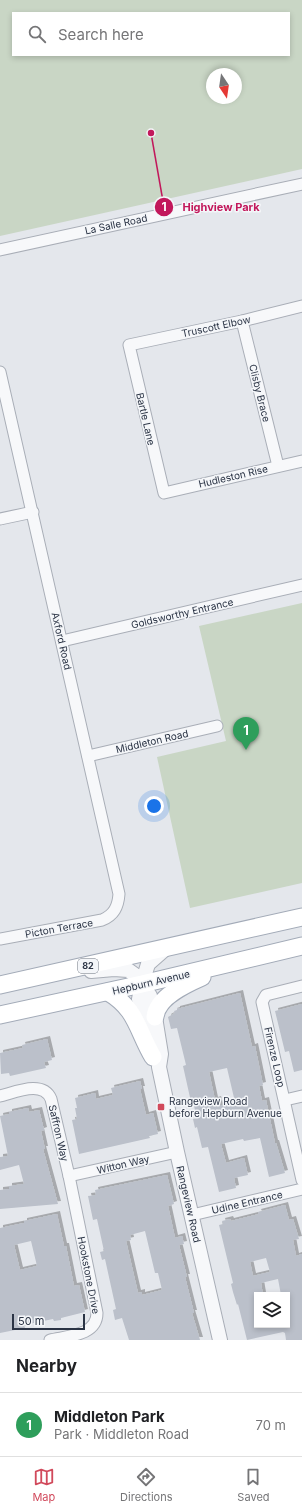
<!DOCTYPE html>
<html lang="en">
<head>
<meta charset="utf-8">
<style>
  body { margin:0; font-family:Inter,sans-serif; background:#f6f6f6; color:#202124 }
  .controls { position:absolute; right:12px; bottom:12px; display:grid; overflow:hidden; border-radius:0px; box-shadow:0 2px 6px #0003 }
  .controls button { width:36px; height:36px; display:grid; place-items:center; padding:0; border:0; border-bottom:1px solid #e0e0e0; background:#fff; color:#202124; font:20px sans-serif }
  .compass { position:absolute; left:206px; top:68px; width:36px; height:36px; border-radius:50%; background:#fff; box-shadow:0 2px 6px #0003; rotate:167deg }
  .scale { position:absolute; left:12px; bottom:10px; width:73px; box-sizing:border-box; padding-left:4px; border:2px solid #2b3445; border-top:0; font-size:11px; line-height:14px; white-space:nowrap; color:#2b3445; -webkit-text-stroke:3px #f4f6f9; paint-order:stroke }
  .you { position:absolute; left:154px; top:806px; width:14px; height:14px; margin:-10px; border:3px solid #fff; border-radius:50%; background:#1a73e8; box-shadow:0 0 0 6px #1a73e833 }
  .badge { display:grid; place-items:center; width:26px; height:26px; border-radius:50%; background:#d1495b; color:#fff; font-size:13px; font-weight:700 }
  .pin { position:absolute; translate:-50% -33px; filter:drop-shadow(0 1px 2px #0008) }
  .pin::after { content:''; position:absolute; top:21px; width:14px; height:12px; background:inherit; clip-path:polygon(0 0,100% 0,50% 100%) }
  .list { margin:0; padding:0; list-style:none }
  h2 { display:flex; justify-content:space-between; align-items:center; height:52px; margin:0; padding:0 16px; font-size:17px }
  h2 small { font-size:13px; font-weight:400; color:#757577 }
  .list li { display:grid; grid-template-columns:26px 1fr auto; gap:12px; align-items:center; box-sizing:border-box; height:64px; padding:0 16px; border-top:1px solid #e0e0e0 }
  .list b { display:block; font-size:15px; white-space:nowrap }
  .list p { margin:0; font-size:13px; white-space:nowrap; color:#757577 }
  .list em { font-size:13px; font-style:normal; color:#757577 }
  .icon { flex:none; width:22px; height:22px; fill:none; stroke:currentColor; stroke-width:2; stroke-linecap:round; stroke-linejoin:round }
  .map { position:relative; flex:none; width:302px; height:1340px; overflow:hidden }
  .search { position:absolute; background:#fff; box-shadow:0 2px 6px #0003; left:12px; right:12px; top:12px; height:44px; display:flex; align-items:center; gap:10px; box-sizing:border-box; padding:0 14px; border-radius:0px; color:#757577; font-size:15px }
  .sheet { height:116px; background:#fff }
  nav { display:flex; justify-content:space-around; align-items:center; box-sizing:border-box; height:56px; border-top:1px solid #e0e0e0; background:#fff; font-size:11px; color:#757577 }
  nav a { display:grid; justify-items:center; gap:2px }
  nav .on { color:#d1495b }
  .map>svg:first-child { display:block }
  .green { fill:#c9d6c5; fill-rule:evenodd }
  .building { fill:#bbc0ca; fill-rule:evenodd; filter:url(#shadow) }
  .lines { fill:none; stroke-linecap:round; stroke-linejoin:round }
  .minor-casing { stroke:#a9aeb7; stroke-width:13 }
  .tertiary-casing { stroke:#a9aeb7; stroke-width:16 }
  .primary-casing { stroke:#a3abb8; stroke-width:19 }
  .minor { stroke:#f7f8fa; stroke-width:11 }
  .tertiary { stroke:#f7f8fa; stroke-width:14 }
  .primary { stroke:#fff; stroke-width:17 }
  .poi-dot { fill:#d1495b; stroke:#f4f6f9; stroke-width:1.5 }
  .labels { text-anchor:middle; stroke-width:3; stroke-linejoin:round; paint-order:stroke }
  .shield { fill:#f4f6f9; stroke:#676e7b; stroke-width:1 }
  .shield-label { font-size:9px; font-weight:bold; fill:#2b3445 }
  .street-label { font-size:10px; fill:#2b3445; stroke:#f4f6f9 }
  .poi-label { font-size:10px; fill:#2b3445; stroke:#f4f6f9; text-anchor:start }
  .leader { fill:none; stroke:#c2185b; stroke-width:1.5 }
  .callout-dot { fill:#c2185b; stroke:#f4f6f9; stroke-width:1.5 }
  .mark-label { font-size:12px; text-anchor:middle; font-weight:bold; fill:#fff }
  .callout-label { font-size:11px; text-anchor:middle; font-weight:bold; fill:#c2185b; stroke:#f4f6f9; stroke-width:3; stroke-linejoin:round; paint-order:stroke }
</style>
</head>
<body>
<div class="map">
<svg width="302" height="1340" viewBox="0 0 302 1340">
  <defs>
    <filter id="shadow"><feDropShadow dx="3" dy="-3" stdDeviation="0" flood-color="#0004"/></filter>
  </defs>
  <rect width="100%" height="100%" fill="#e4e7ec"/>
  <!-- green -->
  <g class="green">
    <path d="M0 0H302V169L0 236ZM13 13H289V55H13ZM212 74H236V98H212Z"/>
    <polygon points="302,603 302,883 190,908 157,757 226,741 199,626"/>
  </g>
  <!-- building -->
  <g class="building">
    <path d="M240 993 252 1047 255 1046 263 1085 259 1086 262 1101 266 1100 275 1143H276L285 1173 269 1177 260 1138 244 1141 243 1139 221 1144 226 1163 244 1158 248 1175 234 1178 236 1188 219 1192 208 1147 202 1148 197 1127 195 1128 193 1119 197 1118 193 1102H191L183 1066 186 1065 177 1028 171 1029 168 1017 175 1013 174 1011 177 1010V1009ZM227 1068 235 1102 220 1106 218 1099 215 1100 209 1072Z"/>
    <polygon points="302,1004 302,1070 294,1072 289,1051 285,1052 275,1011"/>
    <polygon points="47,1039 52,1060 44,1062 46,1068 10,1076 9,1073 1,1074 0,1053 23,1048 22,1045"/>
    <polygon points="140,1081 142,1089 140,1089 146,1115 153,1113 158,1134 149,1136 150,1138 79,1154 72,1120 77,1119 75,1108 77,1108 75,1098 95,1093 96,1099 113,1095 111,1088"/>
    <polygon points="28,1108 29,1112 39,1110 44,1130 41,1131 45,1149 43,1149 58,1204 0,1209 0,1190 9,1189 9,1186 24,1184 19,1165 0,1170 0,1157 8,1156 0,1116 9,1114 9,1112"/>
    <path d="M167 1175 174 1204 168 1206 175 1238 182 1236 184 1244 179 1245 187 1277H185L194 1313H192L200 1340H129L122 1318 115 1320 113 1310 116 1309 105 1259 102 1260 100 1252 104 1251 97 1219 93 1220 88 1196 96 1195 95 1190ZM145 1231 155 1273H158L162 1290 142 1295V1292L138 1293 126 1241 131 1240 130 1235Z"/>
    <path d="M285 1205 289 1220 293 1219 299 1239 293 1240 296 1256 302 1254V1340H286L285 1333 283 1332 247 1340 238 1304 237 1305 233 1292 231 1284 233 1283 219 1225 223 1224 222 1221 230 1219 231 1221 259 1214 258 1212ZM266 1258 270 1272 253 1276 250 1262ZM278 1279 281 1295H287V1325H257V1295H263L261 1283Z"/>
    <path d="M57 1214 64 1246H66L74 1286 79 1285 85 1312 61 1318V1320L54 1321 53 1319 24 1325 25 1328 0 1333V1228L24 1223V1221ZM31 1241 37 1266 20 1270 14 1245Z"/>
  </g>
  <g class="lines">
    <!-- minor casing -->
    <g class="minor-casing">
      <g id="minor">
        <polyline points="0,250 302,184"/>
        <polyline points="302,306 242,321 129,345 164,493 302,461"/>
        <polyline points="242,321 278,466"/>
        <path d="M0 372 119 894C118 907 114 915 102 920L0 939"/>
        <polyline points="0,519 33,512"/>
        <polyline points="62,641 302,585"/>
        <polyline points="88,756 217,726"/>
        <polyline points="302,986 266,995 262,1002 302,1180"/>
        <path d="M0 1096C16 1092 43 1080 51 1099L69 1176 97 1313C97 1336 67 1336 50 1340"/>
        <polyline points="285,1100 302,1096"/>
        <polyline points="69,1176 177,1152"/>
        <polyline points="192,1215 302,1189"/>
      </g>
    </g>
    <!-- tertiary casing -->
    <g class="tertiary-casing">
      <g id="tertiary">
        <polyline points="91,971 114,969 128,970 135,975 142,984 150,996 155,1017 161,1054 159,1067 177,1152 220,1340"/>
        <polyline points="148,1035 139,999 142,984 148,964 165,949"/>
      </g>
    </g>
    <!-- primary casing -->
    <g class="primary-casing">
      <g id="primary">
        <polyline points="0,985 302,917"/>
        <path d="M108 992C137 1009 137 1030 153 1057"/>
        <polyline points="0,1015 142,984 302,946"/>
        <path d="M155 1017C157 997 186 984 202 977"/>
      </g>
    </g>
    <!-- minor -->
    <use href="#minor" class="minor"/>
    <!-- tertiary -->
    <use href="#tertiary" class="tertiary"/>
    <!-- primary -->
    <use href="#primary" class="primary"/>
  </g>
  <!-- markers -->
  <rect class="poi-dot" x="157" y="1103" width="8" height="8" rx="2"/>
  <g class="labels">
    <!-- shield labels -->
    <rect class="shield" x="78" y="959" width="20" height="14" rx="3"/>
    <g class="shield-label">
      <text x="88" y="969">82</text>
    </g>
    <!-- street labels -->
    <g class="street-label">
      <text transform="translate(116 224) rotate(-12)" y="4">La Salle Road</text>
      <text transform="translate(216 326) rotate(-12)" y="4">Truscott Elbow</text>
      <text transform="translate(260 393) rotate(76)" y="4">Clisby Brace</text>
      <text transform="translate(146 419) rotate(77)" y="4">Bartle Lane</text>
      <text transform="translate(233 476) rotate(-13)" y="4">Hudleston Rise</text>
      <text transform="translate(182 613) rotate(-13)" y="4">Goldsworthy Entrance</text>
      <text transform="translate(62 641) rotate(77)" y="4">Axford Road</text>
      <text transform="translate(152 741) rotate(-13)" y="4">Middleton Road</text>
      <text transform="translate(59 928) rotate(-10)" y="4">Picton Terrace</text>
      <text transform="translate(151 982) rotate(-13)" y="4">Hepburn Avenue</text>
      <text transform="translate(275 1057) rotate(77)" y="4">Firenze Loop</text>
      <text transform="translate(59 1133) rotate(77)" y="4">Saffron Way</text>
      <text transform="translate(123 1164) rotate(-13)" y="4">Witton Way</text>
      <text transform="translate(247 1202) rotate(-13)" y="4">Udine Entrance</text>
      <text transform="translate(189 1204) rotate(77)" y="4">Rangeview Road</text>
      <text transform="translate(89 1275) rotate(79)" y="4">Hookstone Drive</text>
    </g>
    <!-- poi labels -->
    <g class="poi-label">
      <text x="169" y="1105">Rangeview Road<tspan x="169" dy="12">before Hepburn Avenue</tspan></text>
    </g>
  </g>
  <!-- callouts -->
  <path class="leader" d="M151 133L164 207"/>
  <g class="callout-dot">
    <circle cx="151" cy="133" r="4"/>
    <circle cx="164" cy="207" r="10"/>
  </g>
  <g class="mark-label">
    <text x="164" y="211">1</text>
  </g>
  <g class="callout-label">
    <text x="221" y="211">Highview Park</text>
  </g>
</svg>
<div class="controls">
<button><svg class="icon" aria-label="layers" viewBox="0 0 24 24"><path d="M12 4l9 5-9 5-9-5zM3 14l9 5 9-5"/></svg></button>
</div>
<svg class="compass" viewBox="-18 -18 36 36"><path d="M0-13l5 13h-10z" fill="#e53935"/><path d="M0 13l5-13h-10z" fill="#757577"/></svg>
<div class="scale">50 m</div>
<div class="you"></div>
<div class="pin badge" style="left:246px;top:750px;background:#2e9e5b">1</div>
<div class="search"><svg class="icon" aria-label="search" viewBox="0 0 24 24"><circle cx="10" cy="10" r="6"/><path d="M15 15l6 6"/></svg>Search here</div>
</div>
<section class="sheet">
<h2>Nearby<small></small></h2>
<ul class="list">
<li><span class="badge" style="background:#2e9e5b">1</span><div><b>Middleton Park</b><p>Park · Middleton Road</p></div><em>70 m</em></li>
</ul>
</section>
<nav>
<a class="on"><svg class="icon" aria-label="map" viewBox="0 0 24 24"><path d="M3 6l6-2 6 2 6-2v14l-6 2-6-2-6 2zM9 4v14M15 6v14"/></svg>Map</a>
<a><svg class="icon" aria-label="directions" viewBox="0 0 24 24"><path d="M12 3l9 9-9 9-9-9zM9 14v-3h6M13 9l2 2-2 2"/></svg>Directions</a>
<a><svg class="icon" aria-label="saved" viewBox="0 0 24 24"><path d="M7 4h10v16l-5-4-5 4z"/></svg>Saved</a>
</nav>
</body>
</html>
